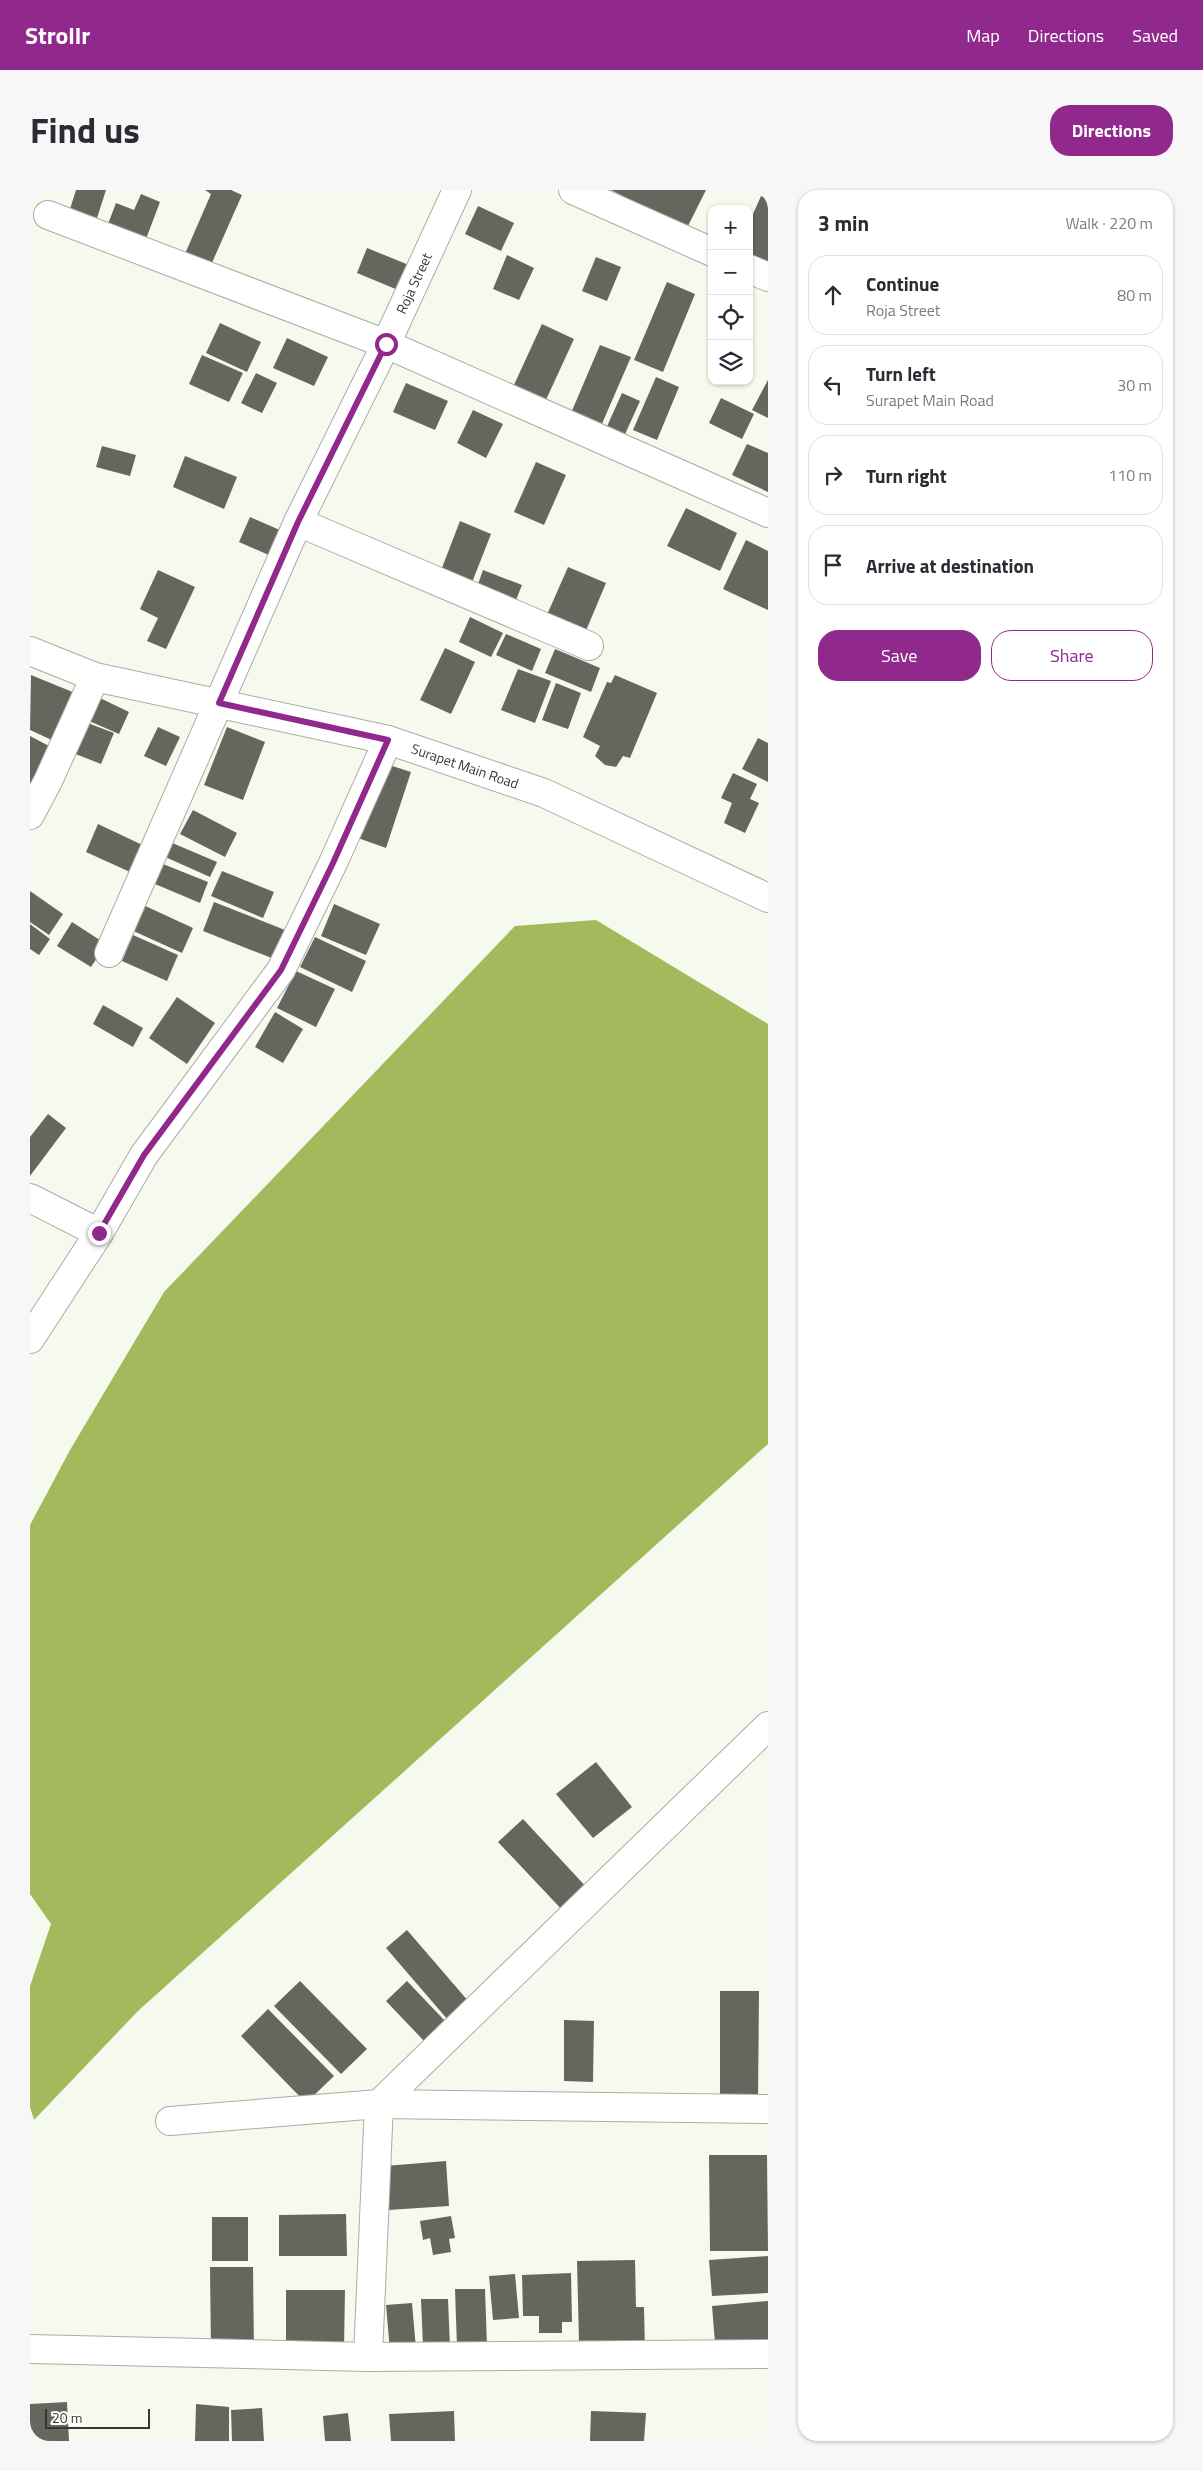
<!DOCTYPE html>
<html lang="en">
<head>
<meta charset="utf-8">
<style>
  body { margin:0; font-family:"Titillium Web",sans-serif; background:#f7f7f7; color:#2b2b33 }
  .controls { position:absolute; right:15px; top:15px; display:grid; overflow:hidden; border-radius:10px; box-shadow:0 1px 4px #0004 }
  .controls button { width:45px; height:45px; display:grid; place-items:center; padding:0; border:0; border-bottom:1px solid #e1e1e2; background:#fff; color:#2b2b33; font:25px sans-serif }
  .scale { position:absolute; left:15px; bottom:12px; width:105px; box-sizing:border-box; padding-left:5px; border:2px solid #363733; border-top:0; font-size:14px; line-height:18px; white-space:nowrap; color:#363733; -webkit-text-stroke:4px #fff; paint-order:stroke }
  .stop { position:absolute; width:15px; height:15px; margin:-11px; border:4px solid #91288c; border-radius:50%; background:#fff }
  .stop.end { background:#91288c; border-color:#fff; box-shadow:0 1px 5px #0008 }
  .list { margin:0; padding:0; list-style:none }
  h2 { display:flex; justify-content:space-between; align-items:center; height:65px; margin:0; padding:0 20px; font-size:21px }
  h2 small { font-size:16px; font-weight:400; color:#7c7c81 }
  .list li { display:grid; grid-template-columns:32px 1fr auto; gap:15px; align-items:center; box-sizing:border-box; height:80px; margin:0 10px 10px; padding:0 10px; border:1px solid #e1e1e2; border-radius:20px }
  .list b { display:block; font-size:19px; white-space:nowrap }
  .list p { margin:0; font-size:16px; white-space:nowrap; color:#7c7c81 }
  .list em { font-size:16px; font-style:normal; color:#7c7c81 }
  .actions { display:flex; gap:10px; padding:15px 20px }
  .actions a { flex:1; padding:11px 0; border:1px solid #91288c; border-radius:20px; text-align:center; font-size:18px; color:#91288c }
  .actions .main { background:#91288c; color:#fff }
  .icon { flex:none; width:28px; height:28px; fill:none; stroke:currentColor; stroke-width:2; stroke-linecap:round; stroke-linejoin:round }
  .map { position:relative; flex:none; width:738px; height:2251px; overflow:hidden; border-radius:20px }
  header { display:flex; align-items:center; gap:30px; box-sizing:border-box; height:70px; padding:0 25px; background:#91288c; color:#fff }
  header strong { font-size:24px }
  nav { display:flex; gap:28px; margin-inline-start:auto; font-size:18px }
  .intro { display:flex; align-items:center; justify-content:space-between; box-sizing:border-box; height:120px; padding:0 30px }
  h1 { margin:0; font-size:35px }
  .button { padding:12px 22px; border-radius:20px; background:#91288c; color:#fff; font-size:18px; font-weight:700 }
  main { display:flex; gap:30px; padding:0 30px }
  aside { flex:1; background:#fff; border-radius:20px; box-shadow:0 1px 4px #0004 }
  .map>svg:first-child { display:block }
  .water { fill:#a4b95c }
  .building { fill:#64675d }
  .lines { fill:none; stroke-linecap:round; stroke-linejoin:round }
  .minor-casing { stroke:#aaada3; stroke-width:30 }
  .minor { stroke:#fff; stroke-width:28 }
  .route { stroke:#91288c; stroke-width:6 }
  .labels { text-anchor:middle; stroke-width:5; stroke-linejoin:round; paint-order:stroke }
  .street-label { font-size:14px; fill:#363733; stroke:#fff }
</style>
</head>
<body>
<header>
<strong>Strollr</strong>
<nav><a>Map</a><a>Directions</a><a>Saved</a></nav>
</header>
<div class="intro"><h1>Find us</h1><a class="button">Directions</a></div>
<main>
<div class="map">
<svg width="738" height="2251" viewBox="0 0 738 2251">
  <rect width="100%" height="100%" fill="#f6faee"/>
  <!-- water -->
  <polygon class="water" points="566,730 738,834 738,1254 108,1821 4,1930 0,1917 0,1796 21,1734 0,1704 0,1335 40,1260 134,1102 485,736"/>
  <!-- building -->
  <g class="building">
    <polygon points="46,0 76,0 67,28 40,19"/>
    <polygon points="175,0 201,0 212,5 177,84 151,73 181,4"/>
    <polygon points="581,0 676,0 657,38"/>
    <polygon points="111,4 130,12 116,49 78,34 86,13 104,20"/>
    <polygon points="731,6 738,9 738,72 719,64 719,33"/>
    <polygon points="448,16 484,33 471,61 435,44"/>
    <polygon points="337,58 379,75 368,100 327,83"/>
    <polygon points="477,65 504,78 489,110 463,99"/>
    <polygon points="566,67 591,77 577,111 552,101"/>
    <polygon points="637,92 665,104 633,182 604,170"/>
    <polygon points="190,133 231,152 217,182 176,163"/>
    <polygon points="512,134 544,149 515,212 483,197"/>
    <polygon points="257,148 298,167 284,196 243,178"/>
    <polygon points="570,155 601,167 571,236 541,223"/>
    <polygon points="172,165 213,183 199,212 159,194"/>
    <polygon points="226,183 247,193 232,223 211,213"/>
    <polygon points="626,187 649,197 627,250 603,240"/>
    <polygon points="738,190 738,228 722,220"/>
    <polygon points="376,193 418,211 405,240 363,222"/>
    <polygon points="592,203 610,211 592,251 574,243"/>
    <polygon points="691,208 724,224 712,249 679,233"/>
    <polygon points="443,220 473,234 456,268 427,253"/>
    <polygon points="717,254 738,263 738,302 702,285"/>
    <polygon points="72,256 106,265 100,286 66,277"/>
    <polygon points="155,266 207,287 194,319 143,297"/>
    <polygon points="506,272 536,285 514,335 484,322"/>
    <polygon points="656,318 707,343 690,381 637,356"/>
    <polygon points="220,327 252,341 241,366 209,352"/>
    <polygon points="430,331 461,344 441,395 410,383"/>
    <polygon points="716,350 738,361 738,420 693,399"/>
    <polygon points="538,377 576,393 555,443 516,427"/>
    <polygon points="128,380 165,397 136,459 117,451 128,428 110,419"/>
    <polygon points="453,380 492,395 484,415 446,400"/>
    <polygon points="440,427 473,443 461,467 429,452"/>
    <polygon points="476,444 511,459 502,481 466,465"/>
    <polygon points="415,458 445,472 421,524 390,510"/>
    <polygon points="525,459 570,478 561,502 515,483"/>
    <polygon points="488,479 521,491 505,533 471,520"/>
    <polygon points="1,485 45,503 24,551 0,540"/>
    <polygon points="585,485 627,503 600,568 593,566 586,577 575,575 565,566 570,556 553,547 577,492 581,493"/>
    <polygon points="526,493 551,503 538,539 512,530"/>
    <polygon points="68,507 99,522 89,544 57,530"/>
    <polygon points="55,532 84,543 71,574 43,563"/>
    <polygon points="128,537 150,547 136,576 114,566"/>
    <polygon points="197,537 235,552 213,610 174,595"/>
    <polygon points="0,546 21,557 0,602"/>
    <polygon points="728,548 738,553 738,592 712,579"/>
    <polygon points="350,572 381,582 356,658 325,647"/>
    <polygon points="703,583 727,594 720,609 729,613 715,643 694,633 702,613 691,608"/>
    <polygon points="163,620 207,643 195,667 150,644"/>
    <polygon points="68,634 123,660 111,687 56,662"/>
    <polygon points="140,652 187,672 180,687 133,666"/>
    <polygon points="133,674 178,692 170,713 125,694"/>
    <polygon points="192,681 244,702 233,728 181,706"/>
    <polygon points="0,701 33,724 19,745 0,732"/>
    <polygon points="184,712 255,740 244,769 173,741"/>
    <polygon points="111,714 163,738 152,763 99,739"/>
    <polygon points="304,714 350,734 336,765 291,746"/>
    <polygon points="42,732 76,754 61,777 27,756"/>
    <polygon points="0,734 20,749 9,765 0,759"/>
    <polygon points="103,745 148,765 137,791 92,771"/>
    <polygon points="285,747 336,771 322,802 270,777"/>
    <polygon points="266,781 305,799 286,837 247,818"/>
    <polygon points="147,807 185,833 157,874 119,848"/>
    <polygon points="73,815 113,838 103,857 63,834"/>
    <polygon points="245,822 273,839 253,873 225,857"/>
    <polygon points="18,924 36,938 0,986 0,947"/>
    <polygon points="566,1572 602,1617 563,1648 526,1604"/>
    <polygon points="493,1629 560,1701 536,1724 468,1652"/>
    <polygon points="377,1740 439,1812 418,1830 356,1758"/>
    <polygon points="270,1791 337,1859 311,1884 244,1816"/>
    <polygon points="377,1791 415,1831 394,1851 356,1811"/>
    <polygon points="690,1801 729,1801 728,1913 690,1913"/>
    <polygon points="238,1819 304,1886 276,1913 211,1846"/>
    <polygon points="534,1830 564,1831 563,1892 534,1891"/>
    <polygon points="679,1965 737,1965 738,2061 680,2061"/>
    <polygon points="416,1971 419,2016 358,2020 355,1976"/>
    <polygon points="316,2024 317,2066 249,2066 249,2025"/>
    <polygon points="421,2026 425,2048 419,2049 421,2062 403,2065 400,2048 393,2050 390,2031"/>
    <rect x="182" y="2027" width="36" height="44"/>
    <polygon points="738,2066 738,2103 682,2106 679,2070"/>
    <polygon points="605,2070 606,2117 614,2117 615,2160 581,2160 580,2151 549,2152 547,2071"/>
    <polygon points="180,2077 223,2077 224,2160 181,2160"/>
    <polygon points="541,2083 542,2132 532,2132 532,2143 509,2143 509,2126 493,2126 492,2085"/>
    <polygon points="485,2084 489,2128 463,2130 459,2086"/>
    <polygon points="425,2099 455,2099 457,2156 427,2157"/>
    <polygon points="256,2100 315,2100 314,2158 256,2158"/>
    <polygon points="391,2109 418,2109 420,2157 393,2157"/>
    <polygon points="738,2111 738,2149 685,2153 682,2116"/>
    <polygon points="382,2113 386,2159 360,2161 356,2115"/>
    <polygon points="37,2212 39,2251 0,2251 0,2214"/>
    <polygon points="166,2214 199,2217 199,2251 165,2251"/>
    <polygon points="232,2218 234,2251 202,2251 201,2220"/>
    <polygon points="424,2221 425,2251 361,2251 359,2224"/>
    <polygon points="561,2221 616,2223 614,2251 560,2251"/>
    <polygon points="318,2223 321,2251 295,2251 293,2226"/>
  </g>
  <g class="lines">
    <!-- minor casing -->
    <g class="minor-casing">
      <g id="minor">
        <polyline points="543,0 682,62"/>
        <polyline points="18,25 356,154 738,323"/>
        <polyline points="719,79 738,87"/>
        <polyline points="268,332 559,456"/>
        <path id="s1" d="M0 461 65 487 358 550 514 603 738 708"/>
        <polyline points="0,625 18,591 65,487"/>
        <path id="s2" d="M79 763 268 332 356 154 427 0"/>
        <polyline points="0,1008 69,1043"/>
        <polyline points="0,1149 69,1043 114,965 251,780 303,673 358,550"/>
        <polyline points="140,1931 349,1914 738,1919"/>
        <polyline points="0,2159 338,2167 738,2164"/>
        <polyline points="338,2167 349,1914 738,1536"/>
      </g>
    </g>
    <!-- minor -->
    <use href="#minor" class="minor"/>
  </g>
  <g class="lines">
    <!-- route -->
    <polyline class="route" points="69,1043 114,965 251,780 303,673 358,550 189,513 268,332 356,154"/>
  </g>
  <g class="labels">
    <!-- street labels -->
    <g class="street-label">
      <text dy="5" stroke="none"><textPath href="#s2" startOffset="736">Roja Street</textPath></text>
      <text dy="5" stroke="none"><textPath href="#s1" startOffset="451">Surapet Main Road</textPath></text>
    </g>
  </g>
</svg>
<div class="controls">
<button>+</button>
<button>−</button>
<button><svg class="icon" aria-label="locate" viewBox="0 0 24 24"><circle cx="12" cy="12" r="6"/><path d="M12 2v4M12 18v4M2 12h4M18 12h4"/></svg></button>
<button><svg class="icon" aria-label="layers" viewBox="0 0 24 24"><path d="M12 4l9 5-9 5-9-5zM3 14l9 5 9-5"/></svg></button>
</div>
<div class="scale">20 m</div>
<div class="stop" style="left:356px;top:154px"></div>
<div class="stop end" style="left:69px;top:1043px"></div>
</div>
<aside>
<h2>3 min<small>Walk · 220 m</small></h2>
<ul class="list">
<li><svg class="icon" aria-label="ahead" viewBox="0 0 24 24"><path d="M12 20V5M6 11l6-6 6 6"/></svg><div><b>Continue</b><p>Roja Street</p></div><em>80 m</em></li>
<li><svg class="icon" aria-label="left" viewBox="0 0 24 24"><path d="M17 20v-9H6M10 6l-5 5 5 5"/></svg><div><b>Turn left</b><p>Surapet Main Road</p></div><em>30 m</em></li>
<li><svg class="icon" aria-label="right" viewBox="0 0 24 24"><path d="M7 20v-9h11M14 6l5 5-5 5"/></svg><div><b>Turn right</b></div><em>110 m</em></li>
<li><svg class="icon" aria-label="arrive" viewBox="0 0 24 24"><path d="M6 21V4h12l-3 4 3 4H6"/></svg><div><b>Arrive at destination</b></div></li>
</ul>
<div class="actions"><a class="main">Save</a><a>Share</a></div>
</aside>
</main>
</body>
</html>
